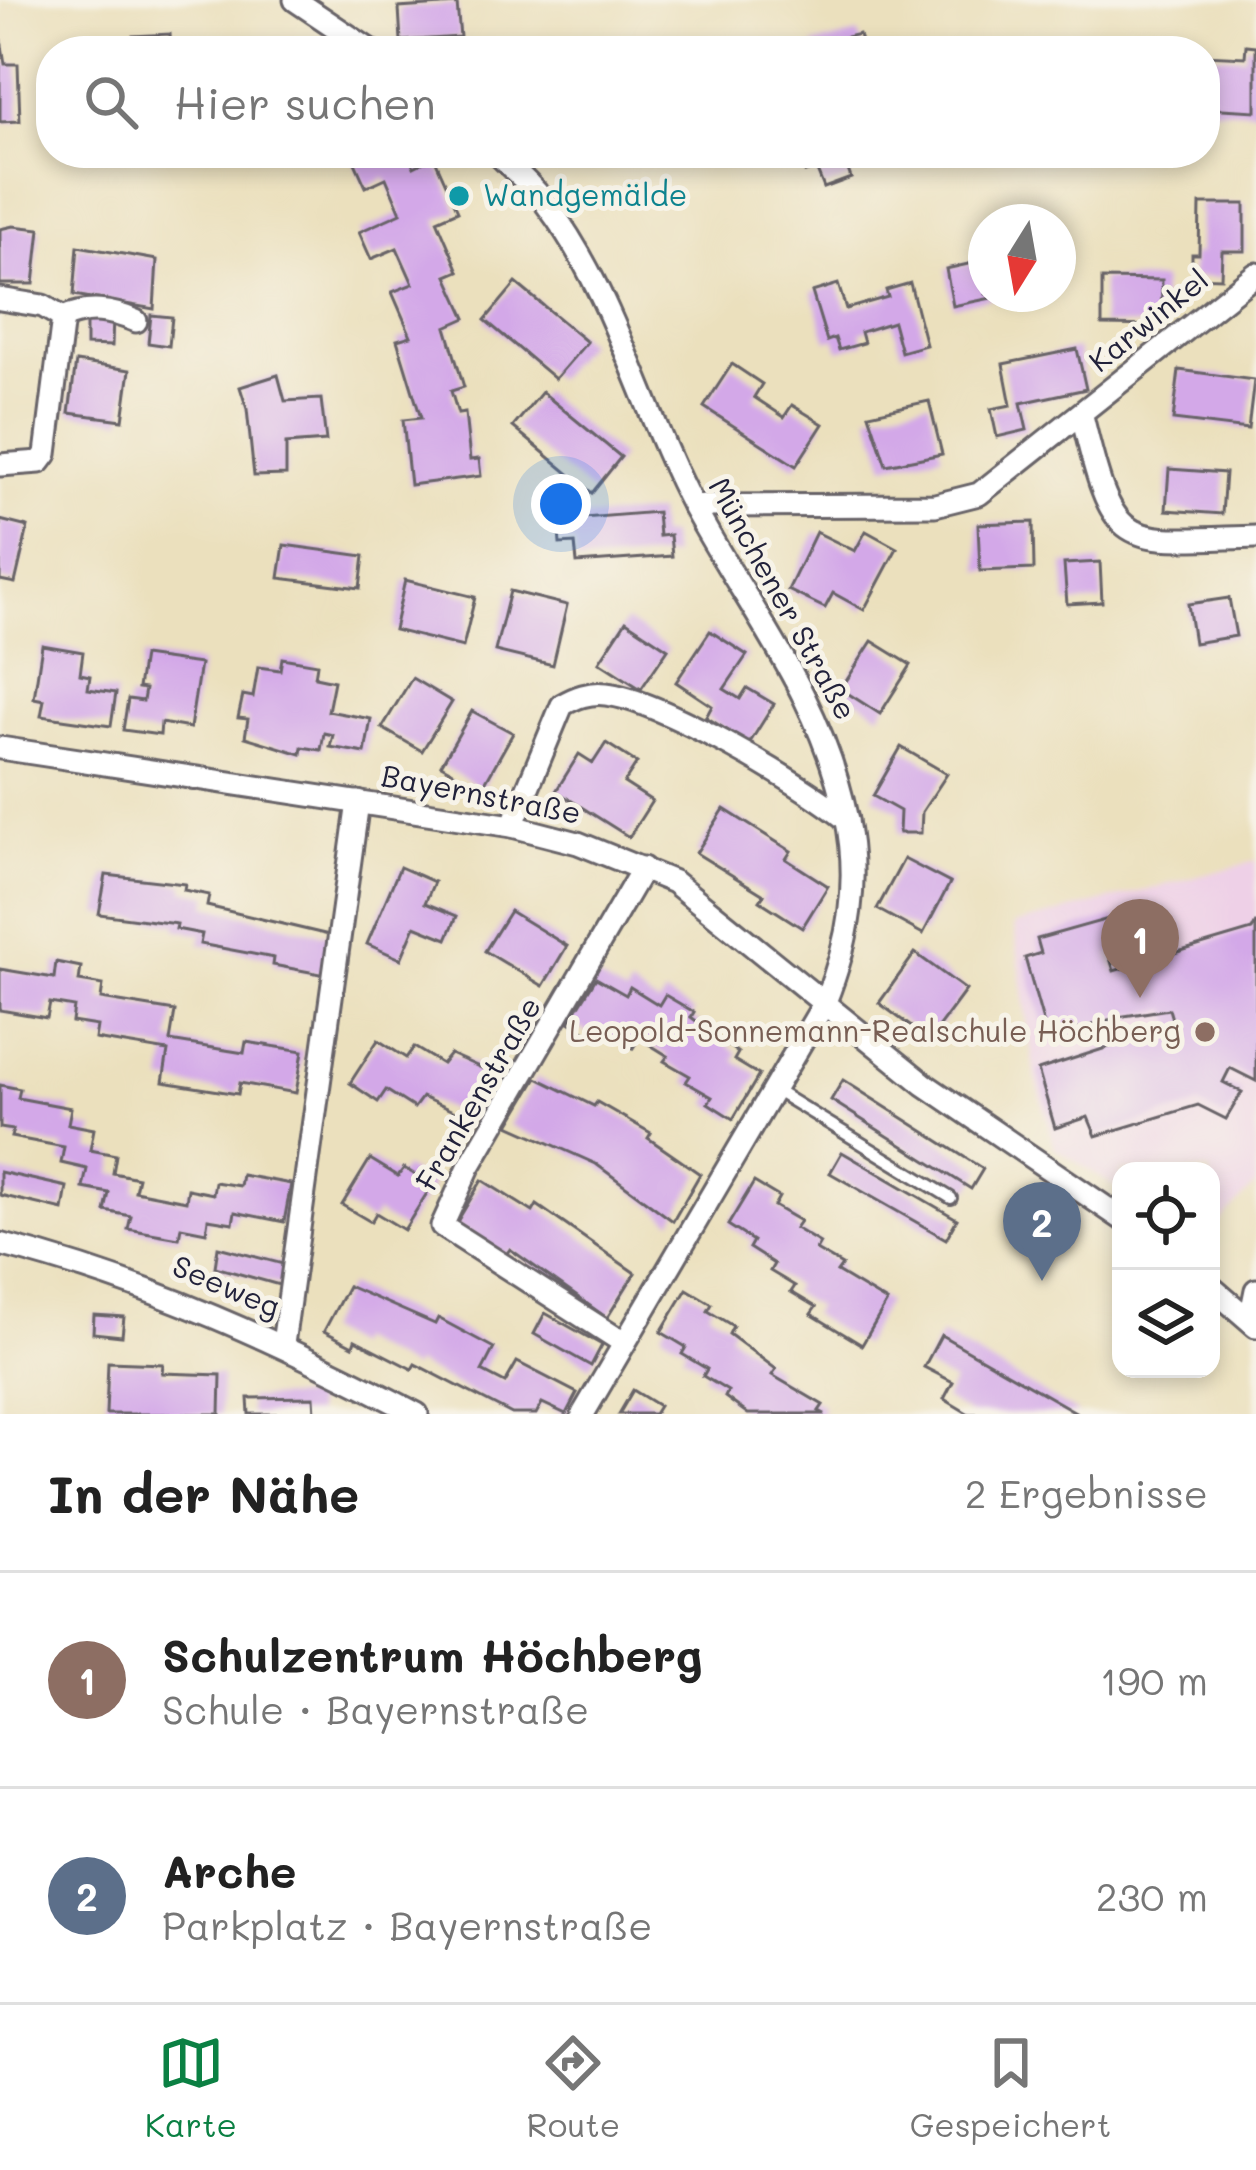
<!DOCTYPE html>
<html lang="de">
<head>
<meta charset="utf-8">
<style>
  body { margin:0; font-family:Mali,sans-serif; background:#f6f6f6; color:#222 }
  .controls { position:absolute; right:36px; bottom:36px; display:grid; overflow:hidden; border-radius:24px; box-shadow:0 6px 18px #0003 }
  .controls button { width:108px; height:108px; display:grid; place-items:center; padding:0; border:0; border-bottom:3px solid #e0e0e0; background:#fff; color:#222; font:60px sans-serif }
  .compass { position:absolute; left:968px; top:204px; width:108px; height:108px; border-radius:50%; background:#fff; box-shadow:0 6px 18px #0003; rotate:191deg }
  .you { position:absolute; left:561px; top:504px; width:42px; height:42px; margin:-30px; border:9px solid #fff; border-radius:50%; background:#1a73e8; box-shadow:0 0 0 18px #1a73e833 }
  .badge { display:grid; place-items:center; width:78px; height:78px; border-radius:50%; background:#0b8043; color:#fff; font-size:39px; font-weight:700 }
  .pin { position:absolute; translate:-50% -99px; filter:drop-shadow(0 3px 6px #0008) }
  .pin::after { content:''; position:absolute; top:63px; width:42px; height:36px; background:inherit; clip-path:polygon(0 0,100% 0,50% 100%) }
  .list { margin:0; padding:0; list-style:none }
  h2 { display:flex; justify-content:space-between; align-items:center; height:156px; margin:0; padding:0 48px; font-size:51px }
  h2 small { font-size:39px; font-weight:400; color:#767676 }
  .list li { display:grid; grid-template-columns:78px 1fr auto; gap:36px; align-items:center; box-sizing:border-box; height:216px; padding:0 48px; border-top:3px solid #e0e0e0 }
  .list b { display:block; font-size:45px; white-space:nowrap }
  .list p { margin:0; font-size:39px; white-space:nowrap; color:#767676 }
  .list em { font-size:39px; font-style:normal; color:#767676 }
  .icon { flex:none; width:66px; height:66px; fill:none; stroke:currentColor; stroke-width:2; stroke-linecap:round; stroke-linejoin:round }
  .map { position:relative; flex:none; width:1256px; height:1414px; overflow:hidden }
  .search { position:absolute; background:#fff; box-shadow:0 6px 18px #0003; left:36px; right:36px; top:36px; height:132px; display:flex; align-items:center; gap:30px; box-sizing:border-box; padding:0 42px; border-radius:48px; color:#767676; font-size:45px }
  .sheet { height:588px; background:#fff }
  nav { display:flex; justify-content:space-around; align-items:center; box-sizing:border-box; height:168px; border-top:3px solid #e0e0e0; background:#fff; font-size:33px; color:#767676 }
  nav a { display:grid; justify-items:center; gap:6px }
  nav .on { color:#0b8043 }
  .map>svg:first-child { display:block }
  .built { fill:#eed0e7 }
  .building { fill:#d3a8e8 }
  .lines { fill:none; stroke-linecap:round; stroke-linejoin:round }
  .service-casing { stroke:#686468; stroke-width:16 }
  .minor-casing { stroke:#686468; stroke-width:27 }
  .service { stroke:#fff; stroke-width:10 }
  .minor { stroke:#fff; stroke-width:21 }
  .culture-dot { fill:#0f9aa8; stroke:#f7f3e8; stroke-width:4.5 }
  .education-dot { fill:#8d6e63; stroke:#f7f3e8; stroke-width:4.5 }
  .labels { text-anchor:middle; stroke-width:10; stroke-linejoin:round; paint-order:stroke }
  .culture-label { font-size:30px; fill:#0d838f; stroke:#f7f3e8; text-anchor:start }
  .street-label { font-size:30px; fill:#22223b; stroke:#f7f3e8 }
  .education-label { font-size:30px; fill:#785e54; stroke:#f7f3e8; text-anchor:end }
</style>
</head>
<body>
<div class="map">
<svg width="1256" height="1414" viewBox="0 0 1256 1414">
  <rect width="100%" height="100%" fill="#f7f3e8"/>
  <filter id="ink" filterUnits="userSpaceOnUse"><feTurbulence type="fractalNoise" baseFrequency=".00833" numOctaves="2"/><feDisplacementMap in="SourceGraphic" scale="24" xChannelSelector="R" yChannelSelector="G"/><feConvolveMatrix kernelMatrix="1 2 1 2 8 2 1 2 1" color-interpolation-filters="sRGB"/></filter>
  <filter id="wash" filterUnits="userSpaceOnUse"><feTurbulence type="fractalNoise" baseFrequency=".004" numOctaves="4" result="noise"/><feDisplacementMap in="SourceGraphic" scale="48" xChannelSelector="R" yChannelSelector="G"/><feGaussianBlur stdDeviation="2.7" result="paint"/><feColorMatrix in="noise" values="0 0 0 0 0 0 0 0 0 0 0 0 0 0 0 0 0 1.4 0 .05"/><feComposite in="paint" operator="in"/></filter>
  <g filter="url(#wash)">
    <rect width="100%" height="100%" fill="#ebe0bd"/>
    <!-- built -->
    <polygon class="built" points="1256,861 1256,1185 1211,1231 1211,1171 1121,1171 1121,1191 1055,1148 1034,1071 1014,925"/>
    <g id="blocks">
      <!-- building -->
      <g class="building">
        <polygon points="457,4 460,37 401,41 399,8"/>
        <polygon points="0,33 5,64 18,64 20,121 0,122"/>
        <polygon points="170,34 171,51 134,51 133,36"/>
        <polygon points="859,34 863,51 814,51 813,45"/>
        <polygon points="1246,45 1256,46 1256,111 1205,108 1205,55 1245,57"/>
        <polygon points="360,153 408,153 414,167 434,157 458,211 437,220 459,271 447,276 466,318 446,327 464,387 451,391 458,414 465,413 470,460 479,459 481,476 410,485 403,420 421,418 397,340 411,336 392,292 413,284 397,248 371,259 359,232 401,213 386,178 366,187 352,156"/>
        <polygon points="797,153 842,153 851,178 824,188 816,168 805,172"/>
        <polygon points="1200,204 1245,204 1245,251 1222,251 1221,278 1192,277 1192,254 1199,254"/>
        <polygon points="13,226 40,229 34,284 0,284 0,229"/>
        <polygon points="78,246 157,260 154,309 74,295"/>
        <polygon points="986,260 986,294 1001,296 953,306 946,269"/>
        <polygon points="1102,279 1162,280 1161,326 1102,325"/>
        <polygon points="516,283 587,342 555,379 485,320"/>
        <polygon points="910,283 926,345 901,352 893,322 861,332 864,343 839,350 835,338 827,341 812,292 838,284 846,309 888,297 886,290"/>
        <polygon points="86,315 113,315 112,346 86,345"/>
        <polygon points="151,315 172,317 169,346 148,343"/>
        <polygon points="1077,349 1086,389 1021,403 1027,430 997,437 991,409 1011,405 1003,364"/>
        <polygon points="76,362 130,370 123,420 69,413"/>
        <polygon points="732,364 762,384 754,397 784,417 792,405 823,424 796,466 704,407"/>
        <polygon points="1179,370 1254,380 1248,429 1173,420"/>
        <polygon points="278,375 285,401 321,399 326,441 286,444 286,475 254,476 247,409 240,387"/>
        <polygon points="542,392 621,457 592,493 513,427"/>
        <polygon points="929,401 942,454 886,465 869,414"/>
        <polygon points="1169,469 1225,473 1222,514 1166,510"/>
        <polygon points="657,512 659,536 670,535 672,556 577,563 575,543 560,544 558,520"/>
        <polygon points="0,520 28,527 15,583 0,580"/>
        <polygon points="1033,522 1034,569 980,571 978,524"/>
        <polygon points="866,531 897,548 864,610 833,593 825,608 788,590 816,532 855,551"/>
        <polygon points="284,545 364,556 360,588 279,578"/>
        <polygon points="1100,562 1102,602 1067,604 1064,564"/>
        <polygon points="405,580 475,597 463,647 394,630"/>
        <polygon points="510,591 567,605 553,665 495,651"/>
        <polygon points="1229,598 1236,636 1194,643 1188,604"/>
        <polygon points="626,621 668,649 641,689 599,662"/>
        <polygon points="710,631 747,655 724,689 740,699 747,688 774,704 749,744 706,717 712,706 676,682"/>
        <polygon points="872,641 911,665 880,714 841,689"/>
        <polygon points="42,645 83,652 80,674 90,676 88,689 116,693 111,726 41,716 44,700 34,698"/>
        <polygon points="143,656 200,664 190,728 161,723 160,735 123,730 128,699 143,701 145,689 138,688"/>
        <polygon points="282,658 317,664 315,677 334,681 328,711 371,719 365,753 330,747 333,735 324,733 321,750 302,747 301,754 245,737 248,719 238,718 243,695 253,697 258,667 280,670"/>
        <polygon points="412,678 452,702 422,751 382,728"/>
        <polygon points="472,711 513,733 482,788 441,765"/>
        <polygon points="606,743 637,763 624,783 652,801 629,837 556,791 579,754 593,763"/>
        <polygon points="901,747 947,774 922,812 921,833 899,833 900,811 873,796"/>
        <polygon points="724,809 791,851 786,859 828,886 802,928 760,901 764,895 696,853"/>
        <polygon points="904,859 950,883 923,934 877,909"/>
        <polygon points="400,867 434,882 425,903 457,916 447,939 415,926 401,959 367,944"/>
        <polygon points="106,875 185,884 184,890 209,895 207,906 333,936 326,975 273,965 274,958 200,944 202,934 176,929 177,924 99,914"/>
        <polygon points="510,911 567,946 543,986 485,951"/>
        <polygon points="1115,917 1124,949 1109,955 1114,971 1252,930 1256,922 1256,1081 1230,1068 1223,1082 1242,1092 1226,1119 1198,1105 1096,1136 1088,1117 1055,1128 1038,1070 1174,1026 1169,1009 1118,1017 1048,1039 1025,958 1041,953 1037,939"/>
        <polygon points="915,953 966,990 929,1040 879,1003"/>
        <polygon points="56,962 81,967 79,981 103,985 101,999 175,1011 170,1041 244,1053 246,1042 303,1051 296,1093 240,1083 238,1094 163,1082 168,1051 95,1039 97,1026 72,1022 74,1007 50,1003 47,1018 0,1010 0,969 54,978"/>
        <polygon points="596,978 626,995 630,987 659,1005 665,995 694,1012 691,1017 738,1053 734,1060 759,1075 733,1119 708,1103 712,1097 686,1082 690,1076 664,1061 668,1056 639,1038 633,1048 604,1030 599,1039 569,1022"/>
        <polygon points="378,1040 406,1058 414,1047 442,1064 450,1054 499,1076 471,1119 422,1097 414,1108 386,1090 378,1102 350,1083"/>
        <polygon points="537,1078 594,1106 597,1102 651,1133 648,1138 700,1174 673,1221 596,1164 509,1125"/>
        <polygon points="843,1080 983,1169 971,1189 831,1100"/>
        <polygon points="0,1085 20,1089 18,1098 71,1108 68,1124 94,1129 90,1150 116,1155 113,1173 138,1178 135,1191 186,1201 188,1189 213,1194 215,1182 240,1186 242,1175 291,1184 284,1222 235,1212 233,1223 208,1219 206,1232 181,1227 179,1238 128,1229 131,1216 105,1211 109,1193 83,1188 87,1169 61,1163 64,1147 11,1137 13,1130 0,1128"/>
        <polygon points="842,1152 957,1219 946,1239 830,1173"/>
        <polygon points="370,1159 398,1176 404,1168 432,1185 404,1230 376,1213 371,1222 342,1205"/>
        <polygon points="0,1172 67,1187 63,1210 0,1195"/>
        <polygon points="482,1180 533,1212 537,1205 635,1273 607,1318 510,1249 505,1256 455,1225"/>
        <polygon points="754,1182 779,1197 774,1206 800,1221 795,1228 820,1243 816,1250 842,1265 837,1272 887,1302 862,1345 811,1314 816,1307 791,1292 795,1286 770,1271 774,1264 749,1248 753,1241 728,1225"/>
        <polygon points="218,1247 287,1265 283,1286 215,1267"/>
        <polygon points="348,1286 435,1324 438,1318 494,1348 482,1371 505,1383 517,1362 577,1393 566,1414 542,1403 536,1414 512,1414 415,1364 412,1369 355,1340 353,1346 324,1331"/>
        <polygon points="687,1289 712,1304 708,1311 733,1326 729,1334 776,1369 772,1375 823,1405 819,1411 825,1414 748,1414 725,1397 728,1391 703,1376 707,1369 682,1354 686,1347 661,1332"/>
        <polygon points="545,1313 602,1345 591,1366 534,1334"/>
        <polygon points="94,1315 124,1317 122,1336 93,1333"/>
        <polygon points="941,1335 1079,1414 969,1414 944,1399 953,1382 924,1367"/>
        <polygon points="108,1362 163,1364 162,1373 221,1375 220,1414 106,1414"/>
        <polygon points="633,1390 659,1406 654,1414 619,1414"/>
        <polygon points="314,1397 315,1414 249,1414 248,1398"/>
      </g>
    </g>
  </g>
  <g filter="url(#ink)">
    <use href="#blocks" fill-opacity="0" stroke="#686468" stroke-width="3"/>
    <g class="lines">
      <!-- service casing -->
      <g class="service-casing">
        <polyline id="service" points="776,1091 951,1198"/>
      </g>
      <!-- minor casing -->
      <g class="minor-casing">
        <g id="minor">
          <polyline points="295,0 371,51"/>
          <path d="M497 153C513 170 533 186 547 205 615 295 642 410 694 508 752 615 820 693 846 816 860 881 849 942 825 1002L583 1414"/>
          <polyline points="0,299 43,306 63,318 46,454 40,462 0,465"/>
          <path d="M63 318C88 307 111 310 136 321"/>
          <path d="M1082 416C1115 553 1120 541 1256 537"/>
          <polyline points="693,506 935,505 979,494 1256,274"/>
          <polyline points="0,748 512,826 578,843 674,882 924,1084 1121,1218"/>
          <path d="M512 826 562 705C576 697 589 692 606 694 661 700 803 784 847 820"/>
          <path d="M0 1244C149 1282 281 1343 417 1414"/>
          <polyline points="1211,1287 1256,1326"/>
          <polyline points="1250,1319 1256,1290"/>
          <polyline points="624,1343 442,1226 469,1167 643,868"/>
          <polyline points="283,1344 358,802"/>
        </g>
      </g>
      <!-- service -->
      <use href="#service" class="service"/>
      <!-- minor -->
      <use href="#minor" class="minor"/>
    </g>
  </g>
  <!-- markers -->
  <circle class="culture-dot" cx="459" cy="196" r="12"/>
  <circle class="education-dot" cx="1205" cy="1032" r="12"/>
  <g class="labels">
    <!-- culture labels -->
    <g class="culture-label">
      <text x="483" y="206">Wandgemälde</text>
    </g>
    <!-- street labels -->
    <g class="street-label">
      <text transform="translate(1149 321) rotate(-39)" y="10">Karwinkel</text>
      <text transform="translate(782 599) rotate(61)" y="10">Münchener Straße</text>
      <text transform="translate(481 795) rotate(11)" y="10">Bayernstraße</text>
      <text transform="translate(479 1094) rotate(-60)" y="10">Frankenstraße</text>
      <text transform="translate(226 1287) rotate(23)" y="10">Seeweg</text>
    </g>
    <!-- education labels -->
    <g class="education-label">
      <text x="1181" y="1042">Leopold-Sonnemann-Realschule Höchberg</text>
    </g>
  </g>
</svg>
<div class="controls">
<button><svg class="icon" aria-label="locate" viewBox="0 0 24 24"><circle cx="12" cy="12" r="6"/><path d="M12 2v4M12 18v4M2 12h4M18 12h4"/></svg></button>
<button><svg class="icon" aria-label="layers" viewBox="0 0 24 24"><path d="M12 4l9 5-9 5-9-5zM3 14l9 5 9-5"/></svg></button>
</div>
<svg class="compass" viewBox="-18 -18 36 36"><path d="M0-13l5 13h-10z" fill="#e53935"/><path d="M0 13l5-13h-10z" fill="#767676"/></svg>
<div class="you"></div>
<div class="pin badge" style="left:1140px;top:998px;background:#8d6e63">1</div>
<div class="pin badge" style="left:1042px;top:1281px;background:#5c6f8a">2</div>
<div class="search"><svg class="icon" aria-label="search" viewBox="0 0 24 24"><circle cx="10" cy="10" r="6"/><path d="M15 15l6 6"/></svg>Hier suchen</div>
</div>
<section class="sheet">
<h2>In der Nähe<small>2 Ergebnisse</small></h2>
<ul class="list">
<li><span class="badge" style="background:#8d6e63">1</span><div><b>Schulzentrum Höchberg</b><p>Schule · Bayernstraße</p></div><em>190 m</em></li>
<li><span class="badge" style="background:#5c6f8a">2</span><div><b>Arche</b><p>Parkplatz · Bayernstraße</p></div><em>230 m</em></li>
</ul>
</section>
<nav>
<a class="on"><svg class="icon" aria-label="map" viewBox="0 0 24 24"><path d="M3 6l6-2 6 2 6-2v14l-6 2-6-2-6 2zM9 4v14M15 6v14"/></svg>Karte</a>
<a><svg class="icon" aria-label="directions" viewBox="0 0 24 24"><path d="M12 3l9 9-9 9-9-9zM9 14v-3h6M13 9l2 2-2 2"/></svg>Route</a>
<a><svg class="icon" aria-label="saved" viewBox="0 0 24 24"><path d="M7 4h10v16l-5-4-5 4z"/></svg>Gespeichert</a>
</nav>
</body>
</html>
